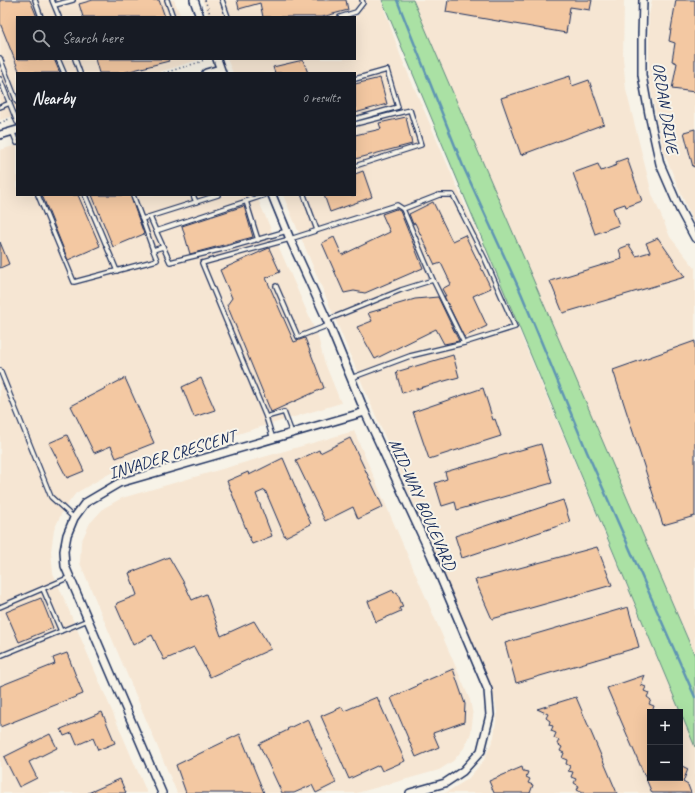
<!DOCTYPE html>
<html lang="en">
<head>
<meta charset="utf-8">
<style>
  body { margin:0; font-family:Caveat,sans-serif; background:#20242c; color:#f1f3f6 }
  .controls { position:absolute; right:12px; bottom:12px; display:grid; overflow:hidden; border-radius:0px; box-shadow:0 4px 16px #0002 }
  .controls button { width:36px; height:36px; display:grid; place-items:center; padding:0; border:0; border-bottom:1px solid #363941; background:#171b24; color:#f1f3f6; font:20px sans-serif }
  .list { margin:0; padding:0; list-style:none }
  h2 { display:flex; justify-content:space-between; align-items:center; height:52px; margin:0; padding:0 16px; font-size:17px }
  h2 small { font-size:13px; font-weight:400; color:#9ea1a6 }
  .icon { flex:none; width:22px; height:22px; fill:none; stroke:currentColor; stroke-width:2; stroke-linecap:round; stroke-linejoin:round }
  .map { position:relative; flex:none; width:695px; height:793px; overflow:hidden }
  .search { position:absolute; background:#171b24; box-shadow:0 4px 16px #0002; left:16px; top:16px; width:340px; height:44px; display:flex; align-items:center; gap:10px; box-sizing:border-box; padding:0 14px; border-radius:0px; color:#9ea1a6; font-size:15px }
  .panel { position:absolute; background:#171b24; box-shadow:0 4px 16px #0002; left:16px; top:72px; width:340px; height:124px; border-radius:0px }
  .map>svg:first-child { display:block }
  .built { fill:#f6e6d3; fill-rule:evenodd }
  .green { fill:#aae1a4; stroke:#628881 }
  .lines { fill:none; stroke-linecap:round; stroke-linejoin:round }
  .stream { stroke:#5f95b3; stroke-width:2.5 }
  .building { fill:#f3c8a2; stroke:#1b2f5e }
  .service-casing { stroke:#1b2f5e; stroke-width:6 }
  .minor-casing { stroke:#1b2f5e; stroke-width:10 }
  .path { stroke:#1b2f5e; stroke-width:1.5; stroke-dasharray:1 3; stroke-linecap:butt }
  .service { stroke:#f7f3e8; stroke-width:3.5 }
  .minor { stroke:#f7f3e8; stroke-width:7 }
  .labels { text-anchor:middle; stroke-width:4; stroke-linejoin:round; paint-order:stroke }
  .street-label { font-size:17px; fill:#1b2f5e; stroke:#f7f3e8 }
</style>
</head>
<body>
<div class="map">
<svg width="695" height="793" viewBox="0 0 695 793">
  <rect width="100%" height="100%" fill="#f7f3e8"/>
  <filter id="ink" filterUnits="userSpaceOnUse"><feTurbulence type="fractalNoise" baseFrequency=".025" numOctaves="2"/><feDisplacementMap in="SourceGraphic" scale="8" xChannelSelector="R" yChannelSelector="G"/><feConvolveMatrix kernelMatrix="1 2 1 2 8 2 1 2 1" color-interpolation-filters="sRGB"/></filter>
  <g filter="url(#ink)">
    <!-- built -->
    <g class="built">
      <polygon points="0,0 174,0 181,17 17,17 17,59 198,59 198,60 156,73 17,73 17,115 0,120"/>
      <path d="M202 0H381L401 57 505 298 695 747V793H444L447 792 468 779 484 760 494 737 497 712 492 687 375 414 283 195H355V73H233L227 59H355V17H209ZM650 712H680V778H650Z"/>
      <polygon points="412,0 624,0 623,58 626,90 652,194 670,237 695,268 695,656 648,546 553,339"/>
      <polygon points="652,0 695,0 695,227 664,153 649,81 649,15"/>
      <polygon points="17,145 17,195 256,195 318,337 324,361 341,403 141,463 109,474 76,493 63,510 54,530 51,551 53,573 147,793 0,793 0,150"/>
      <polygon points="354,431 470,700 473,716 471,733 464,748 453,761 439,770 357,793 177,793 80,563 81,542 90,523 104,508 122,498"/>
    </g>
    <!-- green -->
    <polygon class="green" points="382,0 413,0 695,656 695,747"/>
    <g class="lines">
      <!-- stream -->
      <polyline class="stream" points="397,0 463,166 521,293 587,452 695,697"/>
    </g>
    <!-- building -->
    <g class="building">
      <polygon points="0,0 30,0 37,17 17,17 17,59 54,59 60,73 20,73 0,23"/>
      <polygon points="93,0 159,0 165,17 83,17 79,4"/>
      <polygon points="237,0 346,0 348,10 322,17 263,17 260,3 239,9"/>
      <polygon points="448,0 592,0 590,10 570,7 566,33 446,12"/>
      <polygon points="676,0 695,0 695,92 672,89 677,63 672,61 675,43 669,41"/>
      <polygon points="95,59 168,59 169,61 122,73 99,73"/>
      <polygon points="303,60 308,73 275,73 273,67"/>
      <polygon points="570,76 572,86 589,80 604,124 521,155 501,98"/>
      <polygon points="380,78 387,104 355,113 355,84"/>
      <polygon points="406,117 412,144 355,159 355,135 381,129 379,123"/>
      <polygon points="695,129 695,166 693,167 684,132"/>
      <polygon points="627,158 642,201 626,207 625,204 613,208 619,225 595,234 573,173 598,164 601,171 617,165 616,162"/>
      <polygon points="363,171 372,197 330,212 324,195 355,195 355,174"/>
      <polygon points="42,195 78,195 100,246 68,260"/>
      <polygon points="92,195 130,195 144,234 113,247"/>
      <polygon points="433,202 452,241 465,235 491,288 473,296 487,326 464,337 444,296 446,296 442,289 451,284 441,263 435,265 415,223 413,224 409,214"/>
      <polygon points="244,206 253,237 190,254 182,226"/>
      <polygon points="396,209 400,211 423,268 365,293 354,291 344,293 322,243 334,237 342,255 390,232 382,214"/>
      <polygon points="658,238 685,277 563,313 550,281 622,259 619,249 629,245 636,256 650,252 646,243"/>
      <polygon points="0,242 9,264 0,268"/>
      <polygon points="269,248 280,272 266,278 294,342 305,338 324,388 271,412 227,305 232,298 220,270"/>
      <polygon points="438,297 459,341 444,344 436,329 375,359 357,327 372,321 368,313 415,299"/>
      <polygon points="695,341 695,516 663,525 613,370"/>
      <polygon points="453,355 459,377 402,393 396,372"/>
      <polygon points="125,378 154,443 116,458 111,446 94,453 71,406"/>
      <polygon points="201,378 215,410 194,417 182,387"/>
      <polygon points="483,388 493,420 495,419 501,436 429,459 413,412"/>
      <polygon points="67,435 84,471 67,478 49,443"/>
      <polygon points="350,438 383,507 358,519 353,507 325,521 296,461 319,450 320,453"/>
      <polygon points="541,444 552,483 457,510 455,502 442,506 435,483 447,479 445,472"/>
      <polygon points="283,458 311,524 285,537 265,490 256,494 272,536 252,544 227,481 248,472 249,475"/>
      <polygon points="563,500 570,522 462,558 455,536"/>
      <polygon points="597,547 612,585 492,619 475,580"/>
      <polygon points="169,557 184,583 192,600 206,594 221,636 254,621 271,649 210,677 194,647 164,660 152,635 133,645 116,606 117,603 137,595 129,573"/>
      <polygon points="393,590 394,593 397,592 403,607 399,608 401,611 376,622 368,601"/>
      <polygon points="41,598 53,628 19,642 6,612"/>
      <polygon points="628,607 639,647 516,683 505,643"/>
      <polygon points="67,653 83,694 0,727 0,686 55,664 53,658"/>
      <polygon points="453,669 465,704 464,722 433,733 439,747 416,757 391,698 417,686 416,685"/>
      <polygon points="645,675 641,685 646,687 644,691 649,693 647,697 651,700 649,704 654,706 652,712 650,712 650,778 680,778 680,765 688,769 683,782 688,785 691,793 652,793 607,688"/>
      <polygon points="377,697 405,761 382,771 379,765 349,779 321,716 342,707 344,711"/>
      <polygon points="576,697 617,793 583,793 577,790 579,786 574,783 576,779 571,777 573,772 568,771 570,766 566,764 567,760 562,758 564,753 560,751 562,747 557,744 559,740 554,738 556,733 551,731 553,726 549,725 550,721 546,718 548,714 537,709"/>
      <polygon points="102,712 115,743 98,750 93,738 77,745 72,733 64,736 61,729"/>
      <polygon points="308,719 336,783 316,793 312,785 294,793 282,793 259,744 288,730 287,729"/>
      <polygon points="50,734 57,748 29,762 37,778 19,787 4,757"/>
      <polygon points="240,734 264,793 186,793 176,765"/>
      <polygon points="522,767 523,771 528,772 526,777 530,779 528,783 533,785 530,793 494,793 489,781"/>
      <polygon points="120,779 126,793 88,793"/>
    </g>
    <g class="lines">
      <!-- service casing -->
      <g class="service-casing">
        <g id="service">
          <polyline points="35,0 41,17"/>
          <polyline points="52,0 59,17"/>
          <polyline points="167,0 173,17"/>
          <polyline points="222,0 228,17"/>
          <polyline points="55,5 73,0"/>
          <polyline points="340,17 356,12 363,3 362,0"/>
          <polyline points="0,58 17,102"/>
          <polyline points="58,59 64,73"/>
          <polyline points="75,59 80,73"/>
          <polyline points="0,79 17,122"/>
          <polyline points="355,79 387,70 398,107 355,119"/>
          <polyline points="0,107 10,103"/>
          <polyline points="355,124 410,110 421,145 355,166"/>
          <polyline points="12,131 17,143"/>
          <polyline points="38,195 74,282 157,260 153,250"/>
          <polyline points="85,195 117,271"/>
          <polyline points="133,195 142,219 218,195"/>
          <polyline points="193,195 196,202"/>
          <polyline points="265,195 156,231 170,262 227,248 287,231"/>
          <polyline points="304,195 317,230"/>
          <polyline points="246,201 258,240"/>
          <polyline points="150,217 156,231"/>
          <polyline points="142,219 153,250 163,247"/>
          <polyline points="433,280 403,209 439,195 453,195 485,259 515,327 464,343"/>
          <polyline points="276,286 298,337 329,325"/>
          <polyline points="327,320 401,290 433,280 464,343 410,356 351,378"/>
          <polyline points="0,370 51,497 74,518"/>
          <polyline points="266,417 202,263 290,239 397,205 403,209"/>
          <polyline points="273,439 266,417 284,412 292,433"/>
          <polyline points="43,589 61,631"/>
          <polyline points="0,607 70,577"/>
          <polyline points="0,656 88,620"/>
        </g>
      </g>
      <!-- minor casing -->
      <g class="minor-casing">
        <g id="minor">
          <polyline points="194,0 200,17"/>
          <polyline points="643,0 642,37 642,75 649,114 660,164 680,210 695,238"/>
          <polyline points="217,59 222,73"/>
          <polyline points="206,73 220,69"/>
          <polyline points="0,135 17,130"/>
          <polyline points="272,195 290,239 327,320 365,412 431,555 488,690 490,715 481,751 463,771 445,783 410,793"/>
          <polyline points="162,793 65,566 64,551 67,535 74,518 85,503 119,483 365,412"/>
        </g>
      </g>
      <!-- path -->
      <g class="path">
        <polyline points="205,0 211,17"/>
        <polyline points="164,73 200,62 205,59"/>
        <polyline points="0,123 9,119"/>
      </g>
      <!-- service -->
      <use href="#service" class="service"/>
      <!-- minor -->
      <use href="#minor" class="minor"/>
    </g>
  </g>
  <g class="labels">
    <!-- street labels -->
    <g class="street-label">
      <text transform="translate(666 108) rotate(81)" y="6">ORDAN DRIVE</text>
      <text transform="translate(172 454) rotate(-17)" y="6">INVADER CRESCENT</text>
      <text transform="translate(423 504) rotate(66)" y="6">MID-WAY BOULEVARD</text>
    </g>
  </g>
</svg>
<div class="controls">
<button>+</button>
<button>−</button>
</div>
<div class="search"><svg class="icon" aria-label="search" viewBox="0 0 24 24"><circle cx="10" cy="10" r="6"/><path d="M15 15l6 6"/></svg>Search here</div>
<section class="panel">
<h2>Nearby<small>0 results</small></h2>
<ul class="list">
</ul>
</section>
</div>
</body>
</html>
